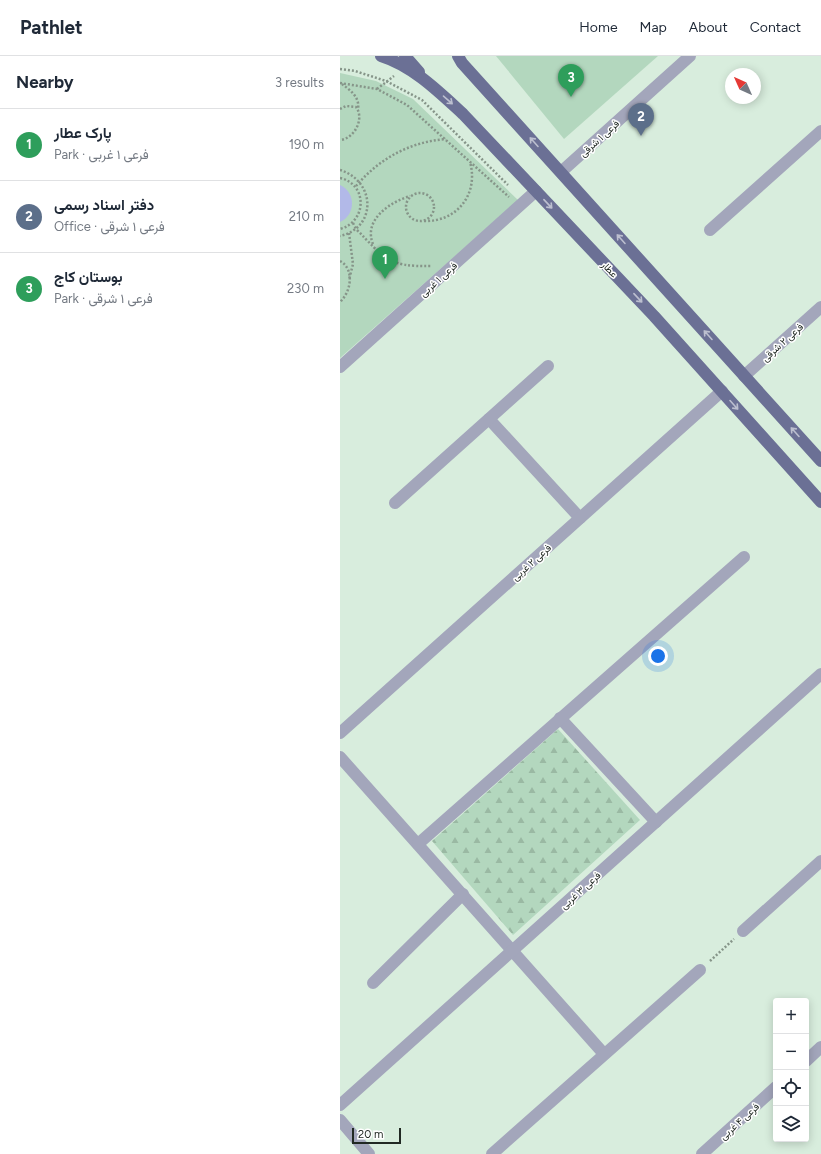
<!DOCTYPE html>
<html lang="en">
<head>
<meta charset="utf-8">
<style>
  body { margin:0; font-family:Figtree,Vazirmatn,sans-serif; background:#f2f2f3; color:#1f2937 }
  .controls { position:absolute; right:12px; bottom:12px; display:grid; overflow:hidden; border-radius:4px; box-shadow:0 2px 10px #0003 }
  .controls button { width:36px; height:36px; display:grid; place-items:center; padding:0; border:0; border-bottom:1px solid #e0e1e3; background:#fff; color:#1f2937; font:20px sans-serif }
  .compass { position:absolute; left:385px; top:12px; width:36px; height:36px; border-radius:50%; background:#fff; box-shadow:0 2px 10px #0003; rotate:315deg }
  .scale { position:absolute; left:12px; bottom:10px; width:49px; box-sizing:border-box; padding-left:4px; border:2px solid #212923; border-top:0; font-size:11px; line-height:14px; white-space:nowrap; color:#212923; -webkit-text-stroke:3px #fff; paint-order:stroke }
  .you { position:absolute; left:318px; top:600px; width:14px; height:14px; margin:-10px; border:3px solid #fff; border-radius:50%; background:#1a73e8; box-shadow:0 0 0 6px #1a73e833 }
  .badge { display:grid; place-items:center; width:26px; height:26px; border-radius:50%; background:#b45309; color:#fff; font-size:13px; font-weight:700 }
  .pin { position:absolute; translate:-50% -33px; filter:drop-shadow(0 1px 2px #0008) }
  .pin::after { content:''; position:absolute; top:21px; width:14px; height:12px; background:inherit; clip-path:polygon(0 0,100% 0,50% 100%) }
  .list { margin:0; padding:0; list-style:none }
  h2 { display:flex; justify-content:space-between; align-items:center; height:52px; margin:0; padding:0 16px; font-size:17px }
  h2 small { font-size:13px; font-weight:400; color:#747a83 }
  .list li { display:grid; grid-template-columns:26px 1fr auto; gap:12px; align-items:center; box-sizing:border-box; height:72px; padding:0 16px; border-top:1px solid #e0e1e3 }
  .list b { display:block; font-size:15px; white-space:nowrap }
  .list p { margin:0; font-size:13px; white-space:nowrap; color:#747a83 }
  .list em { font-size:13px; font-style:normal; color:#747a83 }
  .icon { flex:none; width:22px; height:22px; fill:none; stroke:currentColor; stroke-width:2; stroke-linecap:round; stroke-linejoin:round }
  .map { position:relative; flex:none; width:481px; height:1098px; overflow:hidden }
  header { display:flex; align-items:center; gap:24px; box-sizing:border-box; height:56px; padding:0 20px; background:#fff; border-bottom:1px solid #e0e1e3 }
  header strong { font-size:19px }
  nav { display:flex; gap:22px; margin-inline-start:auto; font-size:14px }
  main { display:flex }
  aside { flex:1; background:#fff }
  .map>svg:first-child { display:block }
  .forest { fill:url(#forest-firs) }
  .park { fill:#b3d7be }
  .water { fill:#b2b9e8 }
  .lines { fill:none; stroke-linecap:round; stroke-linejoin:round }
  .path { stroke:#869589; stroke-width:2.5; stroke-dasharray:2 2; stroke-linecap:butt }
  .minor { stroke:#a3a6bb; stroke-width:12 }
  .major { stroke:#6b7095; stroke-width:12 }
  .oneway { stroke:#bcbfcf }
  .labels { text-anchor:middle; stroke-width:3; stroke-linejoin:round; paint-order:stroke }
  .street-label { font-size:10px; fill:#212923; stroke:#fff }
</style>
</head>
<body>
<header>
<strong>Pathlet</strong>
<nav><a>Home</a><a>Map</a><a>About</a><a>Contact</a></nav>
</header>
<main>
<aside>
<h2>Nearby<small>3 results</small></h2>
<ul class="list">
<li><span class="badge" style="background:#2e9e5b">1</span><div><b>پارک عطار</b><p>Park · فرعی ۱ غربی</p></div><em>190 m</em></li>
<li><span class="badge" style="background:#5c6f8a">2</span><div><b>دفتر اسناد رسمی</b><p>Office · فرعی ۱ شرقی</p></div><em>210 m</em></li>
<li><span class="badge" style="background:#2e9e5b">3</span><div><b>بوستان کاج</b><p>Park · فرعی ۱ شرقی</p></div><em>230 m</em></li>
</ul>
</aside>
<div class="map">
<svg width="481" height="1098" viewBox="0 0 481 1098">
  <defs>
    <pattern id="forest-firs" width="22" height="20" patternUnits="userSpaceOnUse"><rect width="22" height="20" fill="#b3d7be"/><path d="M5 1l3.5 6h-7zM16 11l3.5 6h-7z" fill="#9ab9a3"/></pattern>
  </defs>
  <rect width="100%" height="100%" fill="#d8eddd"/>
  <!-- forest -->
  <polygon class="forest" points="218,673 300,764 173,879 92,785"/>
  <!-- park -->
  <g class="park">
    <polygon points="156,0 318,0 224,83"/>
    <polygon points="0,17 36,25 73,43 178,144 0,302"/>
  </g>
  <!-- water -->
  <path class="water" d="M0 129C16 136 16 159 0 166Z"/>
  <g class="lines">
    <!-- path -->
    <g class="path">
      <polyline points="0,13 15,15 46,25 82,44 168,129"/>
      <polyline points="0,27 37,33 67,49 169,141"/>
      <path d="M2 28C10 34 20 41 18 53"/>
      <polyline points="37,33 54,20"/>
      <path d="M0 53 6 50 16 51C25 63 14 83 0 84"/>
      <path d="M0 114C36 125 37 172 0 180"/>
      <path d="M0 122C28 128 27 166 0 173"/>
      <path d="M16 130C39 103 69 86 106 83"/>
      <circle cx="80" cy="151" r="14"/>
      <path d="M84 165C117 166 139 138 130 106"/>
      <path d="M13 167 16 173C45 202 47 211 91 210"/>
      <polyline points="9,177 13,208 9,224"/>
      <path d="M33 188C23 164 50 146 70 140"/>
      <path d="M0 205C15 213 11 236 0 246"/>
      <polyline points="370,905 394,883"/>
    </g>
    <!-- minor -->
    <g class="minor">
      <polyline points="221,116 350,0"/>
      <polyline points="370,174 481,75"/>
      <polyline points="0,311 196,135"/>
      <polyline points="404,320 481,251"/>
      <polyline points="149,363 240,462"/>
      <polyline points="55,447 208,310"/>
      <polyline points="220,662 316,766"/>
      <polyline points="0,677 382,335"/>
      <polyline points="0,701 264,998"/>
      <polyline points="78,788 404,501"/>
      <polyline points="403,875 481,805"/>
      <polyline points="33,927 123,838"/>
      <polyline points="466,1005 481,991"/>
      <polyline points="0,1049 481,618"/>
      <polyline points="0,1064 29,1098"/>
      <polyline points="152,1098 360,914"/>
      <polyline points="362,1098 436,1031"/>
    </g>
    <!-- major -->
    <g class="major">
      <path d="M41 0C73 10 99 36 123 58L314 260 481 446"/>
      <polyline points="65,0 79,16"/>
      <polyline points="118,0 122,7 481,405"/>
    </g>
  </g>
  <!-- one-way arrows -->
  <defs><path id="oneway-shaft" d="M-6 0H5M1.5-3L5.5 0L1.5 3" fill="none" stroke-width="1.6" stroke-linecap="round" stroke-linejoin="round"/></defs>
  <g class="oneway">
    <use href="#oneway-shaft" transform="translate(108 44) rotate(41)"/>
    <use href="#oneway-shaft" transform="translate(194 86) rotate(-132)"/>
    <use href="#oneway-shaft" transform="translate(208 148) rotate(47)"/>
    <use href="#oneway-shaft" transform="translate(281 183) rotate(-132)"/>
    <use href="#oneway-shaft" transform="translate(298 242) rotate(47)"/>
    <use href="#oneway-shaft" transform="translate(368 279) rotate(-132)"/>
    <use href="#oneway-shaft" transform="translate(394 349) rotate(48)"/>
    <use href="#oneway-shaft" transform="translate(455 376) rotate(-132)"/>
  </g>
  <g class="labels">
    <!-- street labels -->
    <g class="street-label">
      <text transform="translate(259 82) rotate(-42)" y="4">فرعی ۱ شرقی</text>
      <text transform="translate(270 213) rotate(47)" y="4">عطار</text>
      <text transform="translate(98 223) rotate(-42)" y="4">فرعی ۱ غربی</text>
      <text transform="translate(442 286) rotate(-42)" y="4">فرعی ۲ شرقی</text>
      <text transform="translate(191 506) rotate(-42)" y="4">فرعی ۲ غربی</text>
      <text transform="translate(240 834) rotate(-42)" y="4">فرعی ۳ غربی</text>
      <text transform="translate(399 1065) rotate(-42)" y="4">فرعی ۴ غربی</text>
    </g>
  </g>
</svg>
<div class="controls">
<button>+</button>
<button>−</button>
<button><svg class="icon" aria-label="locate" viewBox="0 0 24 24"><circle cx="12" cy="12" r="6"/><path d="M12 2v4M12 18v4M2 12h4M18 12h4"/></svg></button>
<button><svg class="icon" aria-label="layers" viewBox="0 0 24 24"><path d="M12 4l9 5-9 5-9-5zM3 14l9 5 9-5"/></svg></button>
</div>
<svg class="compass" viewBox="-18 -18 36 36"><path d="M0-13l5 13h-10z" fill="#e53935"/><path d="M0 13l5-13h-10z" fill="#747a83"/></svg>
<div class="scale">20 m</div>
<div class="you"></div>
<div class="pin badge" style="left:45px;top:223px;background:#2e9e5b">1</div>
<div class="pin badge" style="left:301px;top:80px;background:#5c6f8a">2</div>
<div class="pin badge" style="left:231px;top:41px;background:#2e9e5b">3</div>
</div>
</main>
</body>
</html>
